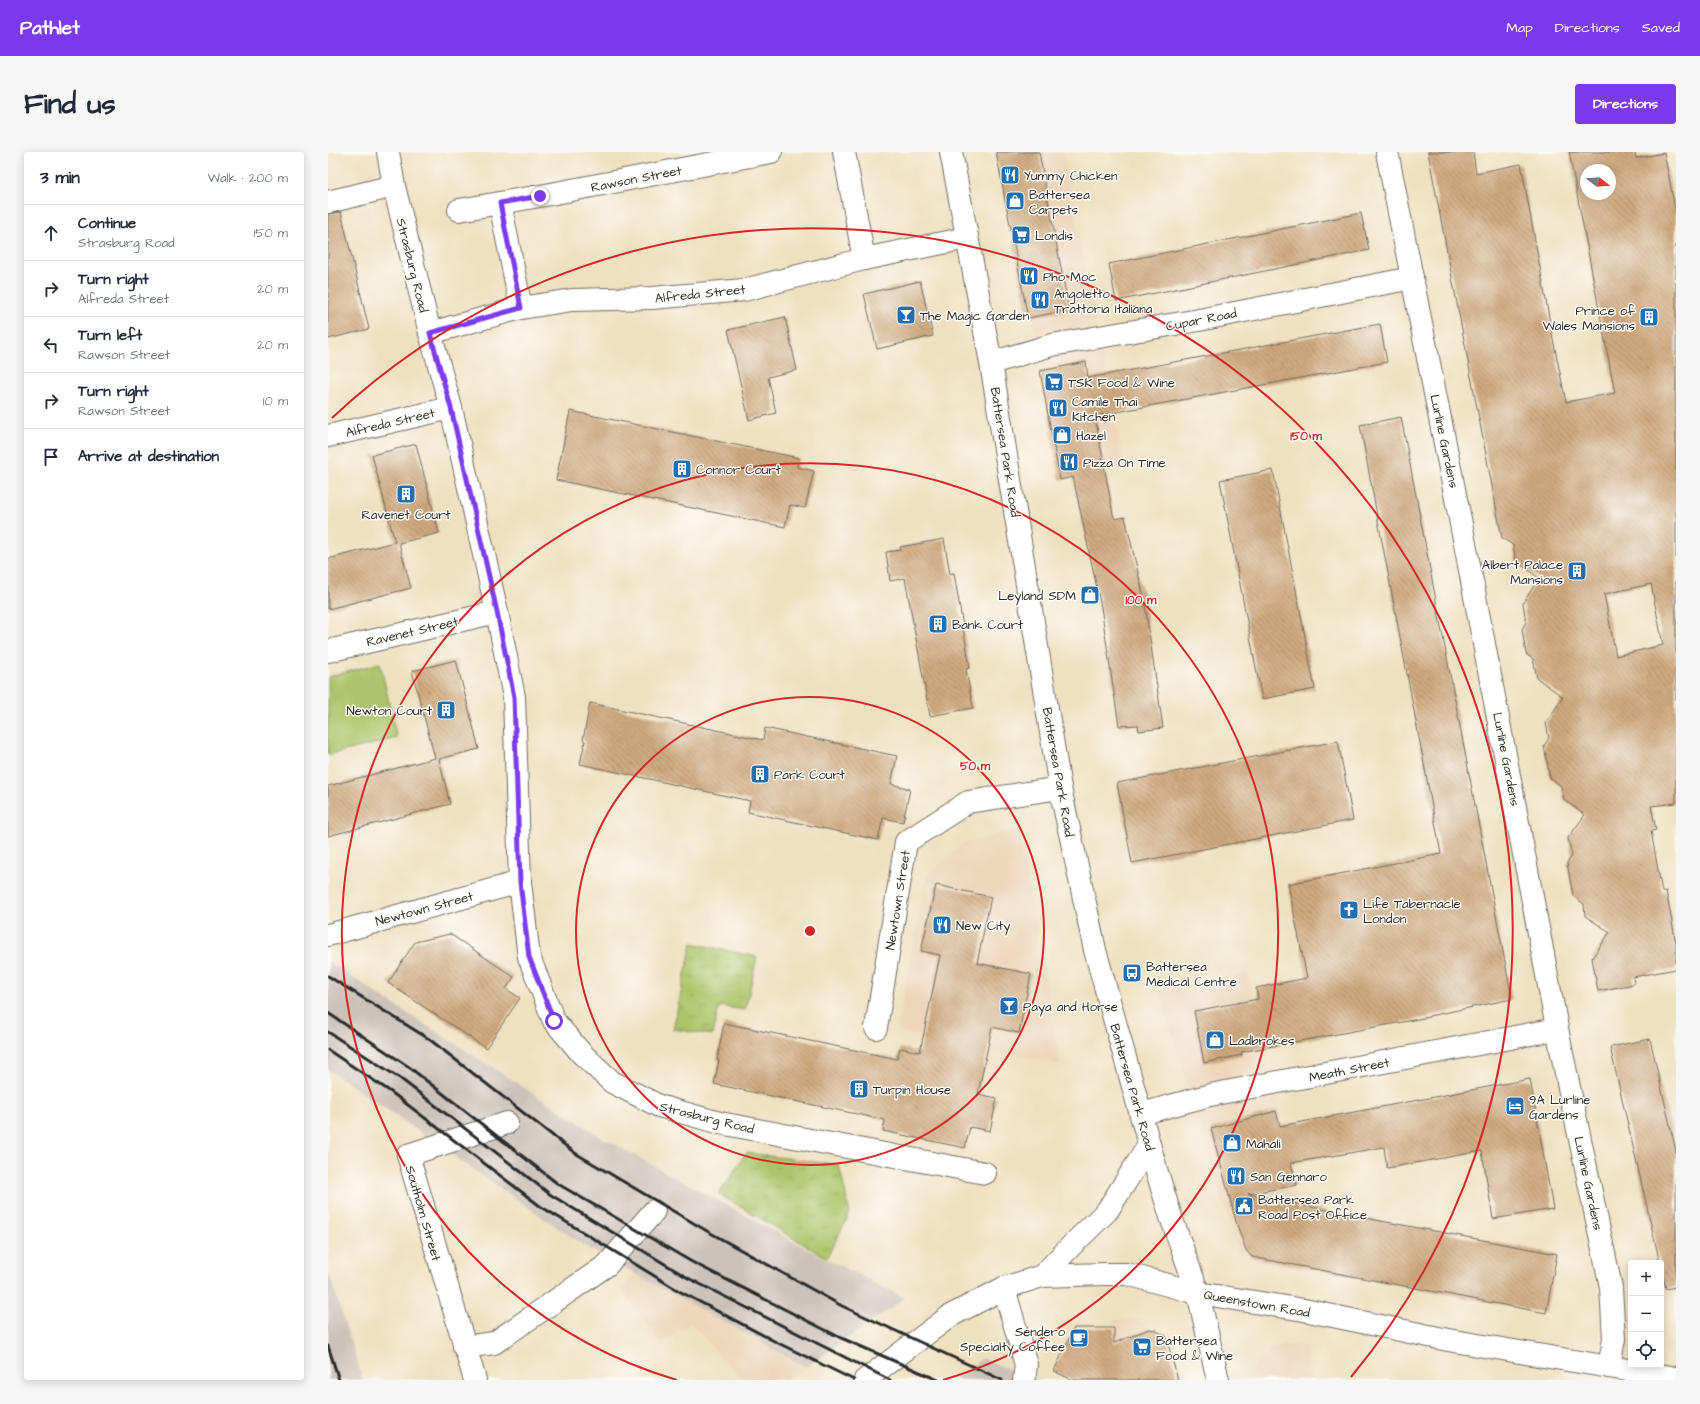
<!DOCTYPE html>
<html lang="en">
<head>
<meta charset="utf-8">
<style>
  body { margin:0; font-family:"Architects Daughter",sans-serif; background:#f6f6f7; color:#1f2937 }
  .controls { position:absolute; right:12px; bottom:12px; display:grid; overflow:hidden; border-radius:4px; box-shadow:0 2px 10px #0003 }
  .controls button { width:36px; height:36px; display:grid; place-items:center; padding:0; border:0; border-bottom:1px solid #e0e1e3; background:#fff; color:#1f2937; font:20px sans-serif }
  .compass { position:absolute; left:1252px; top:12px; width:36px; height:36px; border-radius:50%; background:#fff; box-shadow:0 2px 10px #0003; rotate:107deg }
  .stop { position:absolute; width:12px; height:12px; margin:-9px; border:3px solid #7c3aed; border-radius:50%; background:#fff }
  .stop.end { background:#7c3aed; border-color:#fff; box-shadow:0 1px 4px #0008 }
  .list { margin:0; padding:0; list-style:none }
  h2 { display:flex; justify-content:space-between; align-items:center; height:52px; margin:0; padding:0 16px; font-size:17px }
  h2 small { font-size:13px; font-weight:400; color:#747a83 }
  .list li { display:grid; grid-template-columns:26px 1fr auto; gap:12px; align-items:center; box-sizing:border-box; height:56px; padding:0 16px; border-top:1px solid #e0e1e3 }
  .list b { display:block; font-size:15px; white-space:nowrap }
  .list p { margin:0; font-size:13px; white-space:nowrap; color:#747a83 }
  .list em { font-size:13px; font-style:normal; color:#747a83 }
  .icon { flex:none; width:22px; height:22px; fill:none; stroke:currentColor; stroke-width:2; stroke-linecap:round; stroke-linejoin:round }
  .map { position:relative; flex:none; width:1348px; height:1228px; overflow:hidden; border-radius:4px }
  header { display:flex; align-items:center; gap:24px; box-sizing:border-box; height:56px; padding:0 20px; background:#7c3aed; color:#fff }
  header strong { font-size:19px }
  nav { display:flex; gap:22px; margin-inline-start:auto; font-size:14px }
  .intro { display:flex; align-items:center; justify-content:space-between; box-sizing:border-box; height:96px; padding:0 24px }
  h1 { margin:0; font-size:28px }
  .button { padding:10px 18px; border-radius:4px; background:#7c3aed; color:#fff; font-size:14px; font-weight:700 }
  main { display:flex; gap:24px; padding:0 24px }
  aside { flex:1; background:#fff; border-radius:4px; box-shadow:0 2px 10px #0003 }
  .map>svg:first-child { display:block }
  .built { fill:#eed6bb }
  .industrial { fill:#ccc2b9 }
  .green { fill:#adc56a; stroke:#6c784a }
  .park { fill:url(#park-tufts); stroke:#6c784a }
  .building { fill:url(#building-back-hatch); fill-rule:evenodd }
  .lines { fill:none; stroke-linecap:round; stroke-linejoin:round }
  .pedestrian-casing { stroke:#706a5f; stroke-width:24 }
  .minor-casing { stroke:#706a5f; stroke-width:24 }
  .primary-casing { stroke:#706a5f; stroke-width:24 }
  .trunk-casing { stroke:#706a5f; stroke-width:24 }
  .pedestrian { stroke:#fff; stroke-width:22 }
  .minor { stroke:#fff; stroke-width:22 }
  .primary { stroke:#fff; stroke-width:22 }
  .trunk { stroke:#fff; stroke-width:22 }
  .rail { stroke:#2b2b2b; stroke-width:3 }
  .route { stroke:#7c3aed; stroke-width:5 }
  .ring { fill:none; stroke:#d62828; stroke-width:2 }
  .labels { text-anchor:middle; stroke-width:3; stroke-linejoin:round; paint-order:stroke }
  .poi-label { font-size:13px; fill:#2b2b2b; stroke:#fdfcf7; text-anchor:start }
  .street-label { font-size:13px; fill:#2b2b2b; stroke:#fdfcf7 }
  .centre { fill:#d62828; stroke:#fdfcf7; stroke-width:2 }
  .ring-label { font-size:12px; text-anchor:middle; font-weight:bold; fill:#d62828; stroke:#fdfcf7; stroke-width:3; stroke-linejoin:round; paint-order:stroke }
</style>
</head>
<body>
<header>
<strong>Pathlet</strong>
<nav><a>Map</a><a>Directions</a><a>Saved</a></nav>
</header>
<div class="intro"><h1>Find us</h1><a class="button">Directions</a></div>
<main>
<aside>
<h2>3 min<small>Walk · 200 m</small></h2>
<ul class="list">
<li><svg class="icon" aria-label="ahead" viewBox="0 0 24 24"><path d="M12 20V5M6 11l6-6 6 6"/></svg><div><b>Continue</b><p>Strasburg Road</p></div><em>150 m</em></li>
<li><svg class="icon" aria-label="right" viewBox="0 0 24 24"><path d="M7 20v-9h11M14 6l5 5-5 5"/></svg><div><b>Turn right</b><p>Alfreda Street</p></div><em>20 m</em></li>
<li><svg class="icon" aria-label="left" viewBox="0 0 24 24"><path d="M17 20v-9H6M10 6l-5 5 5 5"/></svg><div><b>Turn left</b><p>Rawson Street</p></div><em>20 m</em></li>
<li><svg class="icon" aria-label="right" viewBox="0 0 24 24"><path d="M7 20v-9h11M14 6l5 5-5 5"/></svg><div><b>Turn right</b><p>Rawson Street</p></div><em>10 m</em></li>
<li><svg class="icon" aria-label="arrive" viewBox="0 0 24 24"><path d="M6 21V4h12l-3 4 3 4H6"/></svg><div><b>Arrive at destination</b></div></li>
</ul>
</aside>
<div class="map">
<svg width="1348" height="1228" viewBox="0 0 1348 1228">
  <defs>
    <pattern id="park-tufts" width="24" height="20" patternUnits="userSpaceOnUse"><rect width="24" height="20" fill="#adc56a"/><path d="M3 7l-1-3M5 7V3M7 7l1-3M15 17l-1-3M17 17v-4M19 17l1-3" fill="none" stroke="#95a95c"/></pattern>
    <pattern id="building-back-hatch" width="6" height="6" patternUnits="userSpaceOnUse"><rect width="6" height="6" fill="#cfa97f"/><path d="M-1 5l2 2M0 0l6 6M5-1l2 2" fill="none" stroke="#a88a68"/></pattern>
  </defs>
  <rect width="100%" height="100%" fill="#fdfcf7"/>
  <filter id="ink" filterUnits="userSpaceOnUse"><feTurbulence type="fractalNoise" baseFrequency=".025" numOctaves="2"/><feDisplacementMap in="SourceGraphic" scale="8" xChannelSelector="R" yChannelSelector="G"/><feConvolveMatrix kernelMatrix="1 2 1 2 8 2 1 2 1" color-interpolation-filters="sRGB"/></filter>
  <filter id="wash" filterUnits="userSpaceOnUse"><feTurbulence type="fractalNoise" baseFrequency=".012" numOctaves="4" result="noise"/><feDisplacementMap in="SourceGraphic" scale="16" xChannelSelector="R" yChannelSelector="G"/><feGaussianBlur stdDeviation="0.9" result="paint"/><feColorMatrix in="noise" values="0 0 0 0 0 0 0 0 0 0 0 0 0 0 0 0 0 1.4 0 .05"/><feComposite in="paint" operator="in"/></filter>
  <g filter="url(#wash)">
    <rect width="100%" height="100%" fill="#efe0c0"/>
    <!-- built -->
    <g class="built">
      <polygon points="671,0 735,0 796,313 737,325"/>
      <polygon points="691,676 732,912 569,879 599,723 636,691"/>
      <polygon points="920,821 937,905 952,959 980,1119 927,1109 910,1101 831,838"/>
      <polygon points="308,1122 478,1215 459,1228 414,1228 363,1171 333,1191 293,1137"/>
      <polygon points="807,1167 838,1183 850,1228 787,1228 785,1168"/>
      <polygon points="978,1192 982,1228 921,1228 920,1224 943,1195"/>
    </g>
    <!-- industrial -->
    <g class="industrial">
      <polygon points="0,809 54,845 275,986 481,1098 577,1146 478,1215 255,1093 0,917"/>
      <polygon points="0,1119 35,1228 0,1228"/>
      <polygon points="654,1206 708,1228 626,1228"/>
    </g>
    <!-- green -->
    <polygon class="green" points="52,511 69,586 0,603 0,525"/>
    <!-- park -->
    <g class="park">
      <polygon points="364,791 429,805 417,858 391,854 385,883 345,877"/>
      <polygon points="418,1001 511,1013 522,1061 499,1106 391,1042"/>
    </g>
    <g id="blocks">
      <!-- building -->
      <g class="building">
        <polygon points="668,0 711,0 741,158 700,166"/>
        <path d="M1100 0H1145L1148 21 1193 12 1225 187 1238 250 1287 241 1241 0H1307L1308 6 1336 1 1348 61V651L1323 654 1328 678 1323 679 1334 740 1338 739 1348 791V817L1305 825 1306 832 1270 839 1264 806 1282 780 1257 764 1256 752 1245 744 1239 711 1244 704 1240 686 1257 663 1236 648 1233 634 1222 626 1216 594 1221 586 1218 571 1235 545 1209 526 1205 507 1198 502 1194 477 1198 470 1195 451 1211 426 1188 409 1185 393 1174 386ZM1258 18H1282V42H1258ZM1323 432 1335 493 1288 504 1276 442Z"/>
        <polygon points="13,60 41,177 0,187 0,62"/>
        <polygon points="1033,61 1041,98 788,149 781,112"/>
        <polygon points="592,129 605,184 549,197 536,142"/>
        <polygon points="457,165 469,218 440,225 448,261 421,268 400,178"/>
        <polygon points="1052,172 1059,210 767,264 785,362 787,367 797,365 816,446 835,576 811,579 810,573 791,574 773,455 745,325 732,328 712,219 758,210 760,226"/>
        <polygon points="242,259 471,306 469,315 486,319 477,356 462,353 457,375 228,328"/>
        <polygon points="1073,265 1184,847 1101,864 1101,865 913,900 914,903 876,911 866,859 930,847 928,836 979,826 960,732 1113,702 1032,273"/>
        <polygon points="88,292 111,381 71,391 83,436 0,457 0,407 67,390 44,303"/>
        <polygon points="945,318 987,537 934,547 892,328"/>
        <polygon points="616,387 622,422 626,421 642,516 638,517 645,556 602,564 577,426 562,429 558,400 573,398 572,395"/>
        <polygon points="128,508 151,597 111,607 122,652 0,684 0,634 107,606 84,519"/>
        <polygon points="262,551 435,588 437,576 569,604 563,632 582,637 575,670 555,666 550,688 420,660 422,649 252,612 257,589 255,588"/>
        <polygon points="1010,589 1025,668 804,711 789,631"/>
        <polygon points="608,733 663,745 649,811 703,822 691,881 664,875 650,942 669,946 662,979 642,975 637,996 555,979 557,968 386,932 391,908 389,908 396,871 569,907 572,896 592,900 612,803 593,799"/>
        <polygon points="122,782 186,825 178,837 192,846 158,896 60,831 87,790"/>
        <polygon points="1322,887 1348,999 1348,1135 1338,1137 1282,895"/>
        <polygon points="1202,927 1225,1057 1165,1067 1154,999 1059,1016 1056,995 963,1011 969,1033 920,1042 1053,1069 1229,1102 1218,1161 924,1105 918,1098 909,1073 883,977 948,959 952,974"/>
        <polygon points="746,1176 786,1176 786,1191 821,1177 827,1178 838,1184 850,1228 744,1228 726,1219"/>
      </g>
    </g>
  </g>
  <g filter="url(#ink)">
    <use href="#blocks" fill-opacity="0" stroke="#706a5f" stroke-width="1"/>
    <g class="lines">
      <!-- pedestrian casing -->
      <g class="pedestrian-casing">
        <polyline id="pedestrian" points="676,1136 698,1213 696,1228"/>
      </g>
      <!-- minor casing -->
      <g class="minor-casing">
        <g id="minor">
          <polyline points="60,0 66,34 102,181 123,256 169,460 186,545 192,730 201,805 226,869 254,902 284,930 331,954 392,971 657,1021"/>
          <polyline points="516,0 536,107"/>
          <polyline points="1059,0 1137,392 1233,897 1283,1135 1286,1187 1281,1215"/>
          <polyline points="0,50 66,34"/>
          <polyline points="172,51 193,156"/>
          <polyline points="131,58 212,44 443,0"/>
          <polyline points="102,181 193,156 244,148 324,146 416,138 536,107 639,86"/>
          <polyline points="663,211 724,193 871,168 1084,126"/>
          <polyline points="0,284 123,256"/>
          <polyline points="0,499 169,460"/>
          <polyline points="0,783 192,730"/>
          <polyline points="548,876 578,690 640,650 732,636"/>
          <polyline points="813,962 882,943 1229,877"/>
          <polyline points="136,1195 166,1191 279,1113 326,1059"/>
          <polyline points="147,1228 80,1003 179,971"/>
        </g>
      </g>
      <!-- primary casing -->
      <g class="primary-casing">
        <polyline id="primary" points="537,1228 622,1164 676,1136 714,1124 777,1122 799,1122 870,1141 976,1158 1120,1188 1348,1226"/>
      </g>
      <!-- trunk casing -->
      <g class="trunk-casing">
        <g id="trunk">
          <polyline points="623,0 663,211 732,636 748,709 767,798 828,1017 843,1065 870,1141 890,1228"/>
          <polyline points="714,1124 745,1092 779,1059 821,993"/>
        </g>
      </g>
      <!-- pedestrian -->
      <use href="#pedestrian" class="pedestrian"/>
      <!-- minor -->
      <use href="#minor" class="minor"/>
      <!-- primary -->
      <use href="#primary" class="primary"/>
      <!-- trunk -->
      <use href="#trunk" class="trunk"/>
      <!-- rail -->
      <g class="rail">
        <polyline points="0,824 101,887 247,1001 379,1079 514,1154 674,1228"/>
        <polyline points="0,861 81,915 230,1032 364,1110 511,1185 610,1228"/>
        <polyline points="0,880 73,927 223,1043 360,1126 562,1228"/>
        <polyline points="0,898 63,940 212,1054 351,1139 448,1190 526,1228"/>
        <polyline points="0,1194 11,1228"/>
      </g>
    </g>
  </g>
  <g class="lines" filter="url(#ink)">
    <!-- route -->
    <polyline class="route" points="212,44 172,51 193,156 102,181 123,256 169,460 186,545 192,730 201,805 226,869"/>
  </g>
  <!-- distance rings -->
  <g class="ring">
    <circle cx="482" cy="779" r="234"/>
    <path d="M349 1228A468 468 0 1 1 615 1228"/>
    <path d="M4 266A701 701 0 0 1 1023 1225"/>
  </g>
  <!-- icons -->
  <defs>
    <g id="restaurant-square" transform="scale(1)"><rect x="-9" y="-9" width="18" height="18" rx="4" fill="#1f6fb2" stroke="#fdfcf7"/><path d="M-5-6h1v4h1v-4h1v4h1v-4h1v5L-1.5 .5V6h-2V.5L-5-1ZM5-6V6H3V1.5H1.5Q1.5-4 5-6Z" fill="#fff"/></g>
    <g id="shop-square" transform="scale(1)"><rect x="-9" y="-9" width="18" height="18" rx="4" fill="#1f6fb2" stroke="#fdfcf7"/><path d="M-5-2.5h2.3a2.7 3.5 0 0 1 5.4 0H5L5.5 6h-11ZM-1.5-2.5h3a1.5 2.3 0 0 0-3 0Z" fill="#fff"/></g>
    <g id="supermarket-square" transform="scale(1)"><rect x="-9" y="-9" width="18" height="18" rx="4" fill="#1f6fb2" stroke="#fdfcf7"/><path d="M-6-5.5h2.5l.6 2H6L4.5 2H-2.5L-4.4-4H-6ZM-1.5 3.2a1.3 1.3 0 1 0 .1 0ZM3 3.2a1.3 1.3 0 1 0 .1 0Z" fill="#fff"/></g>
    <g id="bar-square" transform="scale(1)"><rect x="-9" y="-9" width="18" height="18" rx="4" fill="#1f6fb2" stroke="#fdfcf7"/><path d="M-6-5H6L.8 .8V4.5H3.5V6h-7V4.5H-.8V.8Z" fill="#fff"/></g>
    <g id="building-square" transform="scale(1)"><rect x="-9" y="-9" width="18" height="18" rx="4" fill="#1f6fb2" stroke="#fdfcf7"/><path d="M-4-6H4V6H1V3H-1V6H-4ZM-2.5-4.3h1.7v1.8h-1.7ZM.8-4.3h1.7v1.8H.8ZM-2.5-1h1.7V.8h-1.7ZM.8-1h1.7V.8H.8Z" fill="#fff"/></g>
    <g id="church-square" transform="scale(1)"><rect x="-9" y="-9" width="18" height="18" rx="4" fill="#1f6fb2" stroke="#fdfcf7"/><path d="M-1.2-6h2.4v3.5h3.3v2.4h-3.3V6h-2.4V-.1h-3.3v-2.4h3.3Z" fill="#fff"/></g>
    <g id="bus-square" transform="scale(1)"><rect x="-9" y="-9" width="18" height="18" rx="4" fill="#1f6fb2" stroke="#fdfcf7"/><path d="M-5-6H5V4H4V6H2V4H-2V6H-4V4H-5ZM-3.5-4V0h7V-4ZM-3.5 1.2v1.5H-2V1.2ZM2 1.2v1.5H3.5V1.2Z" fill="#fff"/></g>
    <g id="hotel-square" transform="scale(1)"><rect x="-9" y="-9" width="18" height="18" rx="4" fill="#1f6fb2" stroke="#fdfcf7"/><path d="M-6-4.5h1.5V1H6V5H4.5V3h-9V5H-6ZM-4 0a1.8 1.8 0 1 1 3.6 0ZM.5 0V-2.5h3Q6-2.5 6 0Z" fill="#fff"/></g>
    <g id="civic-square" transform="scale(1)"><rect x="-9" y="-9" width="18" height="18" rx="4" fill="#1f6fb2" stroke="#fdfcf7"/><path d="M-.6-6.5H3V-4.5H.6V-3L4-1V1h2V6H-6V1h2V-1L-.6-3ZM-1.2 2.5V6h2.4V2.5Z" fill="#fff"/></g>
    <g id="cafe-square" transform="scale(1)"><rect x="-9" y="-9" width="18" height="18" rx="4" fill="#1f6fb2" stroke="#fdfcf7"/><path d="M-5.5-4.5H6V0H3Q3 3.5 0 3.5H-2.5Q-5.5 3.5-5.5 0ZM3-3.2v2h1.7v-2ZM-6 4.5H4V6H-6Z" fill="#fff"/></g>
  </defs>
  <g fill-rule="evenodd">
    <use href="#restaurant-square" x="682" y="23"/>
    <use href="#shop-square" x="687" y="49"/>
    <use href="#supermarket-square" x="693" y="83"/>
    <use href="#restaurant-square" x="701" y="124"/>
    <use href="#restaurant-square" x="712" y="148"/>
    <use href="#bar-square" x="578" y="163"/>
    <use href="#building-square" x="1321" y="165"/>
    <use href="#supermarket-square" x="726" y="230"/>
    <use href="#restaurant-square" x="730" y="256"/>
    <use href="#shop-square" x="734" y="283"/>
    <use href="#restaurant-square" x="741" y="310"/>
    <use href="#building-square" x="354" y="317"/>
    <use href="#building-square" x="78" y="342"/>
    <use href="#building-square" x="1249" y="419"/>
    <use href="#shop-square" x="762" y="443"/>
    <use href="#building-square" x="610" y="472"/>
    <use href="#building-square" x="118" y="558"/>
    <use href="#building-square" x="432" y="622"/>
    <use href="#church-square" x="1021" y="758"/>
    <use href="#restaurant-square" x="614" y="773"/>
    <use href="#bus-square" x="804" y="821"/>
    <use href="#bar-square" x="681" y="854"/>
    <use href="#shop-square" x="887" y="888"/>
    <use href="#building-square" x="531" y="937"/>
    <use href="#hotel-square" x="1187" y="954"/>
    <use href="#shop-square" x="904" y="991"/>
    <use href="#restaurant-square" x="908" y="1024"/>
    <use href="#civic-square" x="916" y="1054"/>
    <use href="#cafe-square" x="751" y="1186"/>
    <use href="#supermarket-square" x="814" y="1195"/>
  </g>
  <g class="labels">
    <!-- poi labels -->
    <g class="poi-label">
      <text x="696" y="28">Yummy Chicken</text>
      <text x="701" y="47">Battersea<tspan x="701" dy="15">Carpets</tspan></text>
      <text x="707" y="88">Londis</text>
      <text x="715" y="129">Pho Moc</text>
      <text x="726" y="146">Angoletto<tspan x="726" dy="15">Trattoria Italiana</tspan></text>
      <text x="1307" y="163" text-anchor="end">Prince of<tspan x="1307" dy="15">Wales Mansions</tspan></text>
      <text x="592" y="168">The Magic Garden</text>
      <text x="740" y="235">TSK Food &amp; Wine</text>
      <text x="744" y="254">Camile Thai<tspan x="744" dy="15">Kitchen</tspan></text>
      <text x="748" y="288">Hazel</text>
      <text x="755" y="315">Pizza On Time</text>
      <text x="368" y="322">Connor Court</text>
      <text x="78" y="367" text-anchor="middle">Ravenet Court</text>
      <text x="1235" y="417" text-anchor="end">Albert Palace<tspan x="1235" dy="15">Mansions</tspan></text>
      <text x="748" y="448" text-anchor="end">Leyland SDM</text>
      <text x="624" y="477">Bank Court</text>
      <text x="104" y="563" text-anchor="end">Newton Court</text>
      <text x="446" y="627">Park Court</text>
      <text x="1035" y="756">Life Tabernacle<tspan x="1035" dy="15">London</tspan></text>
      <text x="628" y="778">New City</text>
      <text x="818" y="819">Battersea<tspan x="818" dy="15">Medical Centre</tspan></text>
      <text x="695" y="859">Paya and Horse</text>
      <text x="901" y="893">Ladbrokes</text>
      <text x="545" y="942">Turpin House</text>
      <text x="1201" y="952">9A Lurline<tspan x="1201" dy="15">Gardens</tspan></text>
      <text x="918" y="996">Mahali</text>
      <text x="922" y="1029">San Gennaro</text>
      <text x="930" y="1052">Battersea Park<tspan x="930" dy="15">Road Post Office</tspan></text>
      <text x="737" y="1184" text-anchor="end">Sendero<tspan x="737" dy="15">Specialty Coffee</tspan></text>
      <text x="828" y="1193">Battersea<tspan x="828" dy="15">Food &amp; Wine</tspan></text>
    </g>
    <!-- street labels -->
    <g class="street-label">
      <text transform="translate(308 26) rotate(-11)" y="5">Rawson Street</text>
      <text transform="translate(85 113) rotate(76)" y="5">Strasburg Road</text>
      <text transform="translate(372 141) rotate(-6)" y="5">Alfreda Street</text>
      <text transform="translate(873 167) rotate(-11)" y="5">Cupar Road</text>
      <text transform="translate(62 270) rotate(-13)" y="5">Alfreda Street</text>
      <text transform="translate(1117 289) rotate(78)" y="5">Lurline Gardens</text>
      <text transform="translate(678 300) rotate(81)" y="5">Battersea Park Road</text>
      <text transform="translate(84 479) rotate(-13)" y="5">Ravenet Street</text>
      <text transform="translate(1179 607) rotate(79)" y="5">Lurline Gardens</text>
      <text transform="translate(731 620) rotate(80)" y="5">Battersea Park Road</text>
      <text transform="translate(569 748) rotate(-81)" y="5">Newtown Street</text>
      <text transform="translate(96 756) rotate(-15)" y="5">Newtown Street</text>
      <text transform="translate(1021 917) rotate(-11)" y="5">Meath Street</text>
      <text transform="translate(805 935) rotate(74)" y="5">Battersea Park Road</text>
      <text transform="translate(379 965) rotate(14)" y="5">Strasburg Road</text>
      <text transform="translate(1261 1031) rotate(78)" y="5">Lurline Gardens</text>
      <text transform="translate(96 1061) rotate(74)" y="5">Southolm Street</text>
      <text transform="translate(929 1151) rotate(10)" y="5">Queenstown Road</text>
    </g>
  </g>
  <circle cx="482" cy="779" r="6" class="centre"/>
  <g class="ring-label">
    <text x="978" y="288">150 m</text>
    <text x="813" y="452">100 m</text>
    <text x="647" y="618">50 m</text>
  </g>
</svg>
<div class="controls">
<button>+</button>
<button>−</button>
<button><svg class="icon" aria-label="locate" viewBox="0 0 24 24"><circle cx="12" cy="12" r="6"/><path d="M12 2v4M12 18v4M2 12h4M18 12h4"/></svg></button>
</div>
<svg class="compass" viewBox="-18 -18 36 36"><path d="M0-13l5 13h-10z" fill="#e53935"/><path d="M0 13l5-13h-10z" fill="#747a83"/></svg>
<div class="stop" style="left:226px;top:869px"></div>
<div class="stop end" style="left:212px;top:44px"></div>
</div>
</main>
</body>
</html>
